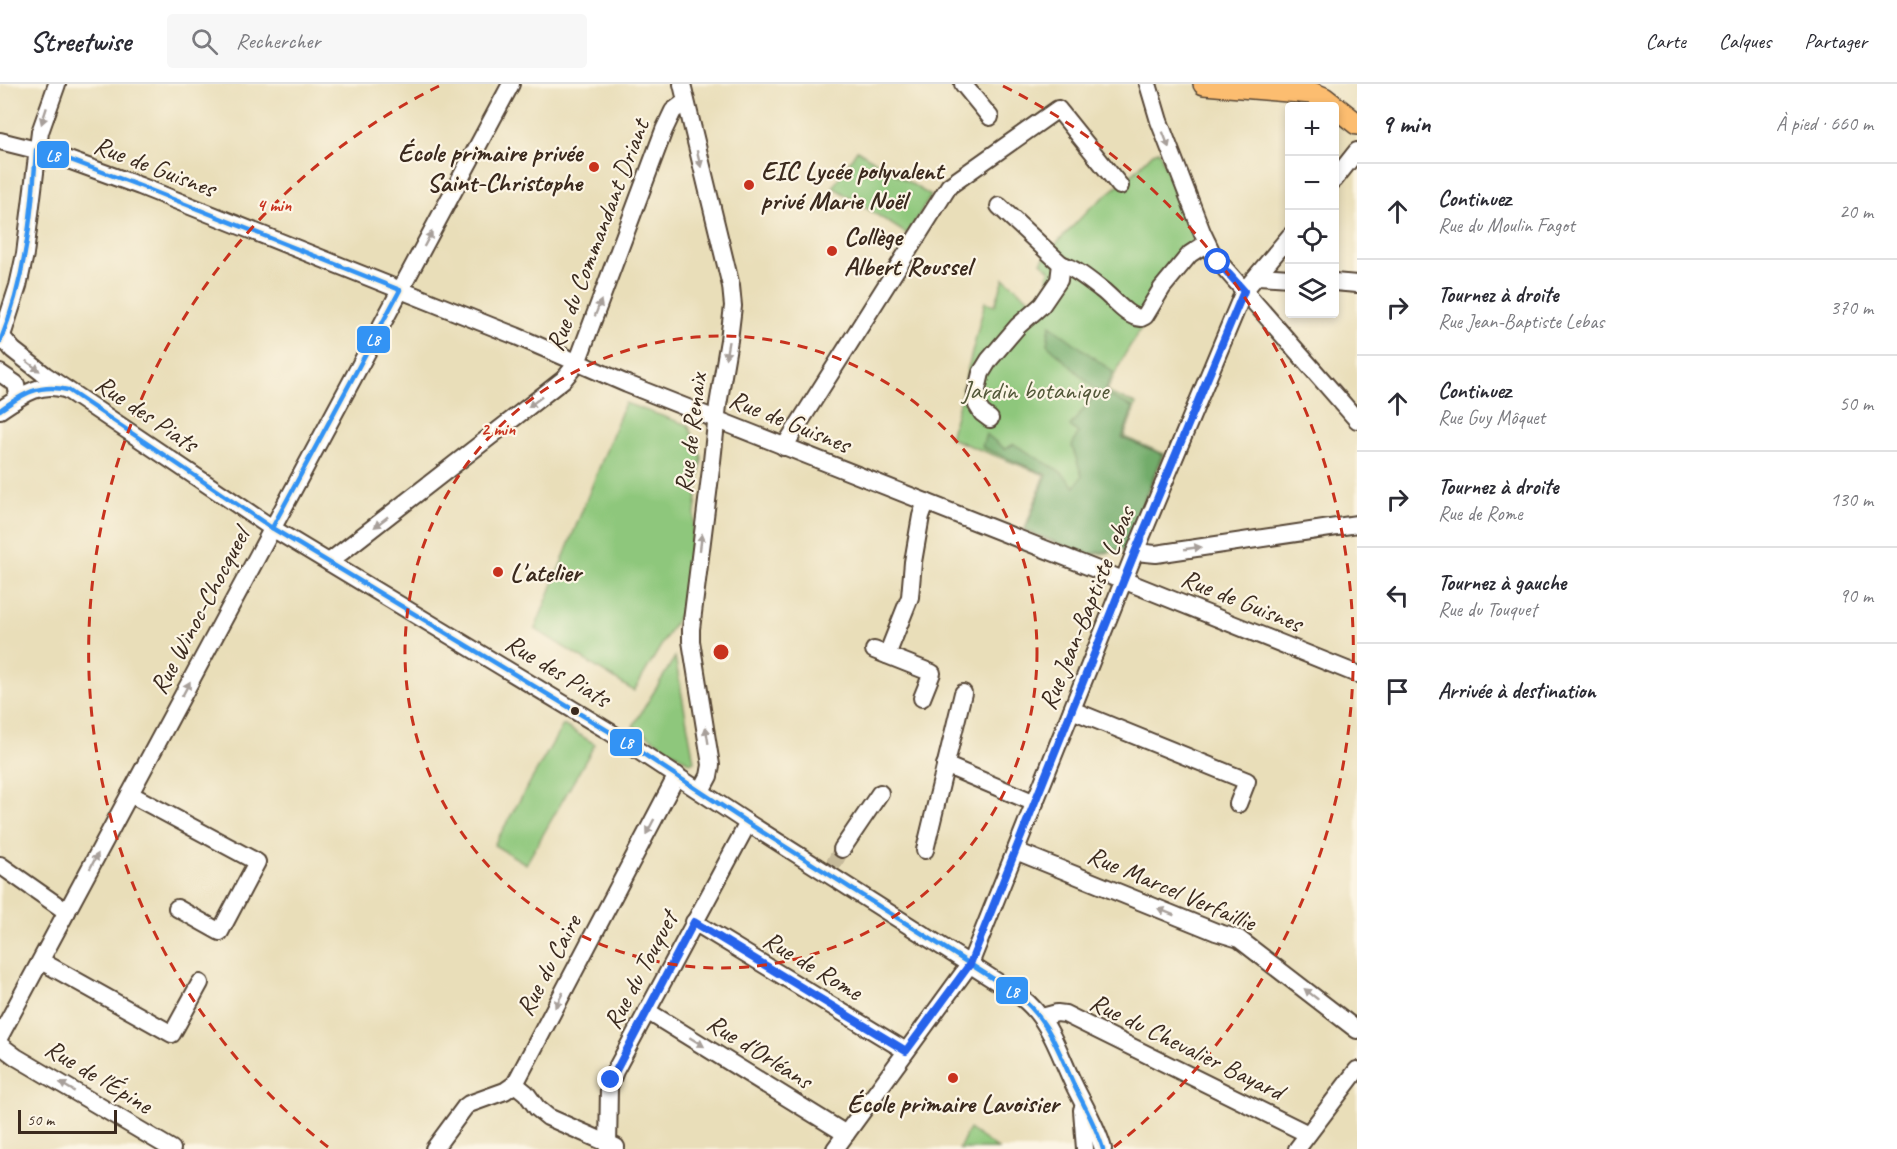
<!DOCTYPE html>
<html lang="fr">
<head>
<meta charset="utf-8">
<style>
  body { margin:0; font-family:Caveat,sans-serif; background:#f7f7f7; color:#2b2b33 }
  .controls { position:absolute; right:18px; top:18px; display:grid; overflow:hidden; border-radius:6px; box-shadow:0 3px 9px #0003 }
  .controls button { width:54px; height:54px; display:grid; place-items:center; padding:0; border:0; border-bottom:2px solid #e1e1e2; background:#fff; color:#2b2b33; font:30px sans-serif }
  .scale { position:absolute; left:18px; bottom:15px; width:99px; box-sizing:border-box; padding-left:6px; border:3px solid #3b2a1e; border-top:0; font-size:16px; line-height:21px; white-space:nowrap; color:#3b2a1e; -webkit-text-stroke:4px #fcf5e5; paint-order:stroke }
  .stop { position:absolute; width:18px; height:18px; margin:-14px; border:4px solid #2563eb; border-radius:50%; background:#fff }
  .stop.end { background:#2563eb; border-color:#fff; box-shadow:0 2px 6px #0008 }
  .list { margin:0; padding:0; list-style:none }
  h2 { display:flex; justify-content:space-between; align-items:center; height:78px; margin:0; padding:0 24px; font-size:26px }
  h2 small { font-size:20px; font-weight:400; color:#7c7c81 }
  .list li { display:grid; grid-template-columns:39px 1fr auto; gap:18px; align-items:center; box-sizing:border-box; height:96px; padding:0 24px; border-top:2px solid #e1e1e2 }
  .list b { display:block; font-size:22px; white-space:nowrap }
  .list p { margin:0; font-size:20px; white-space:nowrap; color:#7c7c81 }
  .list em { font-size:20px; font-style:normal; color:#7c7c81 }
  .icon { flex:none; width:33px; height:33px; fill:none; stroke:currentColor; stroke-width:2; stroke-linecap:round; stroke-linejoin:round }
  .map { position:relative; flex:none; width:1357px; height:1065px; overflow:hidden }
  header { display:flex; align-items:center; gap:36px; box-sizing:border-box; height:84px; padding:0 30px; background:#fff; border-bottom:2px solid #e1e1e2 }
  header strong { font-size:28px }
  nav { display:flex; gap:33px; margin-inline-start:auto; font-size:21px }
  .search { width:420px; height:54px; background:#f7f7f7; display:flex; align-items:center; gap:15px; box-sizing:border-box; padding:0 21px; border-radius:6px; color:#7c7c81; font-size:22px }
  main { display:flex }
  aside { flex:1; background:#fff }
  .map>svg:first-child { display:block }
  .green { fill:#8ec77b; stroke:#64784c; stroke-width:1.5 }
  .forest { fill:#72ac6b; stroke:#566b44; stroke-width:1.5 }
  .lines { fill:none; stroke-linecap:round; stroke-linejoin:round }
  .minor-tunnel { stroke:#c6ba9a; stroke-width:16; stroke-dasharray:16 8; stroke-linecap:butt }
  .minor-casing { stroke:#554535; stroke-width:20 }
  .major-casing { stroke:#554535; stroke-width:24 }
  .minor { stroke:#fff; stroke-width:16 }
  .major { stroke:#fcbd6f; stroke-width:21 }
  .bus-1-casing { stroke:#fcf5e5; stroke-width:9 }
  .bus-1 { stroke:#3393f4; stroke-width:4.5 }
  .oneway { fill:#a79f9a }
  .route { stroke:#2563eb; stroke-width:8 }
  .ring { fill:none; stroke:#c8321e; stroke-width:3; stroke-dasharray:10 8 }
  .poi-dot { fill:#c8321e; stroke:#fcf5e5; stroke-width:2 }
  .bus-dot { fill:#3b2a1e; stroke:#fcf5e5; stroke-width:2 }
  .labels { text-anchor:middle; stroke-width:4.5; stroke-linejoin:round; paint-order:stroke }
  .poi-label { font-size:26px; font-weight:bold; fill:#3b2a1e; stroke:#fcf5e5; text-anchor:start }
  .street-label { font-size:26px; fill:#3b2a1e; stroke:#fcf5e5 }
  .park-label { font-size:26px; fill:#54593a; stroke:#fcf5e5 }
  .centre { fill:#c8321e; stroke:#fcf5e5; stroke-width:3 }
  .ring-label { font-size:18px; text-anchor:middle; font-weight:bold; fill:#c8321e; stroke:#fcf5e5; stroke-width:4.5; stroke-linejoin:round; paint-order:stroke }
  .line-badge { stroke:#fcf5e5; stroke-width:2 }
  .badge-label { font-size:16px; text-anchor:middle; font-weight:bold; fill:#fff }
</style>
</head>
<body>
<header>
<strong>Streetwise</strong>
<div class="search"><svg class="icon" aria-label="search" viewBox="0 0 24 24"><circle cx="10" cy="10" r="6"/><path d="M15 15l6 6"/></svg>Rechercher</div>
<nav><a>Carte</a><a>Calques</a><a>Partager</a></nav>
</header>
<main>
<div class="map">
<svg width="1357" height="1065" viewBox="0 0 1357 1065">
  <rect width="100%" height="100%" fill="#fcf5e5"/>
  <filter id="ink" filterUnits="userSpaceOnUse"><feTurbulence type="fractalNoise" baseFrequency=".0167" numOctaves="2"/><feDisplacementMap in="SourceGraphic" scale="12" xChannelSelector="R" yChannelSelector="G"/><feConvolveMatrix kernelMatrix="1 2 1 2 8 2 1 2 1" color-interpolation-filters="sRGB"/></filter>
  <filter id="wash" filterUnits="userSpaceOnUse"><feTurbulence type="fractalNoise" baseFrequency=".008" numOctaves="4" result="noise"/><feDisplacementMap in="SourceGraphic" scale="24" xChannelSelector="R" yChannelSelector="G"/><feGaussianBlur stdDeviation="1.35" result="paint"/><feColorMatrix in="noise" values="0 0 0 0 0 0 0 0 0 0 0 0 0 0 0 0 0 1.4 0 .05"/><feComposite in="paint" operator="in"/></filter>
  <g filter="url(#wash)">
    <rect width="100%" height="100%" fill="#e9deb9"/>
    <!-- green -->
    <g class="green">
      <polygon points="857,66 931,112 907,150 833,103"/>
      <polygon points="1159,67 1193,152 1191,164 1125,270 1106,308 1136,320 1124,353 1164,370 1126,466 1087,472 1024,447 1045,391 950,354 985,218 995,221 1004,194 1032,217 1049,198 1047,192 1050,186 1041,178 1045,172 1089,125 1129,93 1153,69"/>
      <polygon points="625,319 688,341 702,373 683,525 634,607 535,545"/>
      <polygon points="675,573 694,677 690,679 633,642"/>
      <polygon points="563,641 595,660 526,780 494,761"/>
      <polygon points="969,1045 998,1065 959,1065"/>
    </g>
    <!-- forest -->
    <polygon class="forest" points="1050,241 1113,288 1104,310 1133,323 1122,354 1162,370 1125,464 1087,470 1025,446 1047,391 982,363 986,350 1005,365 1014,360 1061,388 1075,403 1082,392 1072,362 1078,349 1070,342 1098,308 1047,260"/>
  </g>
  <g filter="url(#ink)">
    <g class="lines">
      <!-- minor-tunnel -->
      <polyline class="minor-tunnel" points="833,781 842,765"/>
      <!-- minor casing -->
      <g class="minor-casing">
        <g id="minor">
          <polyline points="682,0 731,202 733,222 729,256 718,321 712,377 691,545 691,557 711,681 709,692 701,707"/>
          <polyline points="963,0 990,33"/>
          <polyline points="1148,0 1159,37 1202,148 1213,171 1357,336"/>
          <polyline points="0,57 52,70 140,102 516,252 627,300 1113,492 1357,590"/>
          <polyline points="1334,96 1357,67"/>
          <path d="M1061 180C1076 185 1089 196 1102 206 1114 215 1126 233 1141 234L1145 232 1162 204 1190 170 1207 159"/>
          <polyline points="1258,192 1290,194"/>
          <polyline points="1334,198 1357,200"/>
          <path d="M2 253 13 266 45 291 272 444 610 648 748 739 1021 913C1050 935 1059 970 1074 1001 1084 1022 1097 1042 1103 1065"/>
          <polyline points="0,258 18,202 25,170 40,48 57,0"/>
          <polyline points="0,289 16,300 18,310 14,317"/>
          <path d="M0 326C20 313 39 297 64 305"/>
          <polyline points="990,335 982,329 977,321 976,310 981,289 989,276 1018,242 1042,221 1059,196 1061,180 999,122"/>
          <polyline points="784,363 949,102 1058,25 1120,102"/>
          <polyline points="1135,468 1156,470 1357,440"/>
          <polyline points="329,478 564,295 577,279 664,46 673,27 685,18"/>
          <polyline points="874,566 932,589 922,614"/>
          <polyline points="887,571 910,513 913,478 921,432 926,418"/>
          <polyline points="1072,626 1247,697 1238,720"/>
          <polyline points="945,681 1035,719"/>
          <polyline points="130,710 257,778 220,848 177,824"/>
          <polyline points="842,765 880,709"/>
          <polyline points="925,766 963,609"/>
          <polyline points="1016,767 1216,848 1239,855 1357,946"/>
          <polyline points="0,781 67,828"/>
          <polyline points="694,838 906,967"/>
          <polyline points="41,877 172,950 200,899"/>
          <polyline points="647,927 846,1050"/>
          <polyline points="1042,933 1057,929 1065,930 1308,1050"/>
          <polyline points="0,952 511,0"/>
          <polyline points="0,961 16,973 172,1065"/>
          <polyline points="515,1000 526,1009 537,1024 548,1033 616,1063"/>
          <polyline points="1082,1026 1085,1065"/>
          <polyline points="434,1065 465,1023 469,1020 505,1007 515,1000 677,691"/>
          <polyline points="608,1065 609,1003 615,987 748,739"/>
          <polyline points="835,1065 970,880 1135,468 1244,207 1290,152"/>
          <polyline points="1297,1065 1357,986"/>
        </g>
      </g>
      <!-- major casing -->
      <g class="major-casing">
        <polyline id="major" points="1204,0 1312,9 1324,14 1357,40"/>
      </g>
      <!-- minor -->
      <use href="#minor" class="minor"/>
      <!-- major -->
      <use href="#major" class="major"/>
      <!-- bus-1 casing -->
      <g class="bus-1-casing">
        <g id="bus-1">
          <path d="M0 258C25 196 32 132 36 66L68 75 140 102 400 206 272 444"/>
          <path d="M0 326C23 310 39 299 68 306L272 444 610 648 748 739 1014 908C1048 934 1057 964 1074 1001 1084 1022 1096 1042 1103 1065"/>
        </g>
      </g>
      <!-- bus-1 -->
      <use href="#bus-1" class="bus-1"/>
    </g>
    <!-- one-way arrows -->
    <defs><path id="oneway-solid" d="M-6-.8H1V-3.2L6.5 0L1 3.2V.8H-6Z" transform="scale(1.5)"/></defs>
    <g class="oneway">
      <use href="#oneway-solid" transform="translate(44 32) rotate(108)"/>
      <use href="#oneway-solid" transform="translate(1166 56) rotate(69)"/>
      <use href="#oneway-solid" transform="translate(699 75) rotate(76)"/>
      <use href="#oneway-solid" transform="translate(428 155) rotate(-62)"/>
      <use href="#oneway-solid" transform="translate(598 224) rotate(-69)"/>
      <use href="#oneway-solid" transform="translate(727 266) rotate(100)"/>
      <use href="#oneway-solid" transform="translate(33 282) rotate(37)"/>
      <use href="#oneway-solid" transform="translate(535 318) rotate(142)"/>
      <use href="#oneway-solid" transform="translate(381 438) rotate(142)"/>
      <use href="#oneway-solid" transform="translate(701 458) rotate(-83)"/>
      <use href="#oneway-solid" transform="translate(1193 464) rotate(-8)"/>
      <use href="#oneway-solid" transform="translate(186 605) rotate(-62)"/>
      <use href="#oneway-solid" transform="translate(707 651) rotate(-99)"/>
      <use href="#oneway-solid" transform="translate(650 743) rotate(118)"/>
      <use href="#oneway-solid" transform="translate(94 777) rotate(-62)"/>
      <use href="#oneway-solid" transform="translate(1166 828) rotate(-158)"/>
      <use href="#oneway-solid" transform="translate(1311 910) rotate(-142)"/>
      <use href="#oneway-solid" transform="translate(559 916) rotate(118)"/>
      <use href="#oneway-solid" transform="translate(697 958) rotate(32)"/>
      <use href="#oneway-solid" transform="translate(67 1003) rotate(-149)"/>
    </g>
  </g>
  <g class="lines" filter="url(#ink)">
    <!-- route -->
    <polyline class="route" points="611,996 694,838 906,967 970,880 1135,468 1244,207 1218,178"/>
  </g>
  <!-- distance rings -->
  <g class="ring">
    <circle cx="721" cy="568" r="316"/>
    <path d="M328 1063A632 632 0 0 1 439 2M1003 2A632 632 0 0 1 1114 1063"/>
  </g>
  <!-- markers -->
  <g class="poi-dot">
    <circle cx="594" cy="83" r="6"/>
    <circle cx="749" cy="101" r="6"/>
    <circle cx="832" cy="167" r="6"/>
    <circle cx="498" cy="488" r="6"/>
    <circle cx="953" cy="994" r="6"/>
  </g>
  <circle class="bus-dot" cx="575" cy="627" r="5"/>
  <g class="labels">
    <!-- poi labels -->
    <g class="poi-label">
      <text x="582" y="77" text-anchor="end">École primaire privée<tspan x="582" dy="30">Saint-Christophe</tspan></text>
      <text x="761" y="95">EIC Lycée polyvalent<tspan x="761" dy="30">privé Marie Noël</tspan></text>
      <text x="844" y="161">Collège<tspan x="844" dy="30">Albert Roussel</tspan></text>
      <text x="510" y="497">L'atelier</text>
      <text x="953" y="1028" text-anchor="middle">École primaire Lavoisier</text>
    </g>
    <!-- street labels -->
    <g class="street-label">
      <text transform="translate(155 82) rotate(21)" y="9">Rue de Guisnes</text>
      <text transform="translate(597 151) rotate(-69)" y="9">Rue du Commandant Driant</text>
      <text transform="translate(147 329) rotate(34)" y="9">Rue des Piats</text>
      <text transform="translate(790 337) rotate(22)" y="9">Rue de Guisnes</text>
      <text transform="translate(690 349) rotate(-83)" y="9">Rue de Renaix</text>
      <text transform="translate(1242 516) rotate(22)" y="9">Rue de Guisnes</text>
      <text transform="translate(1086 524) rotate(-68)" y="9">Rue Jean-Baptiste Lebas</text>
      <text transform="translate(199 527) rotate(-62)" y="9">Rue Winoc-Chocqueel</text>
      <text transform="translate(558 586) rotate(31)" y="9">Rue des Piats</text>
      <text transform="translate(1172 804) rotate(23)" y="9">Rue Marcel Verfaillie</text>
      <text transform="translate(548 881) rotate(-62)" y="9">Rue du Caire</text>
      <text transform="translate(813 881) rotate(31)" y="9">Rue de Rome</text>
      <text transform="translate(640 886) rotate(-62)" y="9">Rue du Touquet</text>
      <text transform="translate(1187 962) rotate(26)" y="9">Rue du Chevalier Bayard</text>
      <text transform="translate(760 967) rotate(32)" y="9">Rue d'Orléans</text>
      <text transform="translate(99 992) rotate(31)" y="9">Rue de l'Épine</text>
    </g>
    <!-- park labels -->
    <g class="park-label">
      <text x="1035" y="315">Jardin botanique</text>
    </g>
  </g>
  <circle cx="721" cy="568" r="9" class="centre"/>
  <g class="ring-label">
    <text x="274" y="127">4 min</text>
    <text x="498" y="351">2 min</text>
  </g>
  <g class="line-badge">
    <rect x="36" y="56" width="34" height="29" rx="6" fill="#3393f4"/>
    <rect x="356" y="241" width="35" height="29" rx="6" fill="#3393f4"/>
    <rect x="609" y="644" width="34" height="29" rx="6" fill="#3393f4"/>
    <rect x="995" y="892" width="34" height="29" rx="6" fill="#3393f4"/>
  </g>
  <g class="badge-label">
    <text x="53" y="77">L8</text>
    <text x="373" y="261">L8</text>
    <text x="626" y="664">L8</text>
    <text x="1012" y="913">L8</text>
  </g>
</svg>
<div class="controls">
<button>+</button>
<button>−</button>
<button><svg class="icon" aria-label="locate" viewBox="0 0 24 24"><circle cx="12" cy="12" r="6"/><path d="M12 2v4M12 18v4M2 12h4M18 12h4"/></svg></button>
<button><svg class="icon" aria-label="layers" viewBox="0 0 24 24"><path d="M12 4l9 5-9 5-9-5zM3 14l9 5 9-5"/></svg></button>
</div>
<div class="scale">50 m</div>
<div class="stop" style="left:1218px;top:178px"></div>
<div class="stop end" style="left:611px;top:996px"></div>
</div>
<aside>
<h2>9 min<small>À pied · 660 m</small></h2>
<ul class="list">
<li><svg class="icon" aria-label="ahead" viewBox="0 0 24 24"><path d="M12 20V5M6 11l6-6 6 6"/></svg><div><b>Continuez</b><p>Rue du Moulin Fagot</p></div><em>20 m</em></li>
<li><svg class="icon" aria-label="right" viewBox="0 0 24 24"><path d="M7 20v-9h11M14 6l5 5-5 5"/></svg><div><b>Tournez à droite</b><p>Rue Jean-Baptiste Lebas</p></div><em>370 m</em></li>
<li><svg class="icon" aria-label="ahead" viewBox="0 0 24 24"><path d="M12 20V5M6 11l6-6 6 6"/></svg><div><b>Continuez</b><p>Rue Guy Môquet</p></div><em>50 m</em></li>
<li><svg class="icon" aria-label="right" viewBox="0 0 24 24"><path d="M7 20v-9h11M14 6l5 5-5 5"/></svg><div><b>Tournez à droite</b><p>Rue de Rome</p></div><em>130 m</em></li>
<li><svg class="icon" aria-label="left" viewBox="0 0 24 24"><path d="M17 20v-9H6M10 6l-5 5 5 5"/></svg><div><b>Tournez à gauche</b><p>Rue du Touquet</p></div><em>90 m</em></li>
<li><svg class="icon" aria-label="arrive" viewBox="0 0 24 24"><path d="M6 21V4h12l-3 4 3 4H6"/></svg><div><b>Arrivée à destination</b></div></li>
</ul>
</aside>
</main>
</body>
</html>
